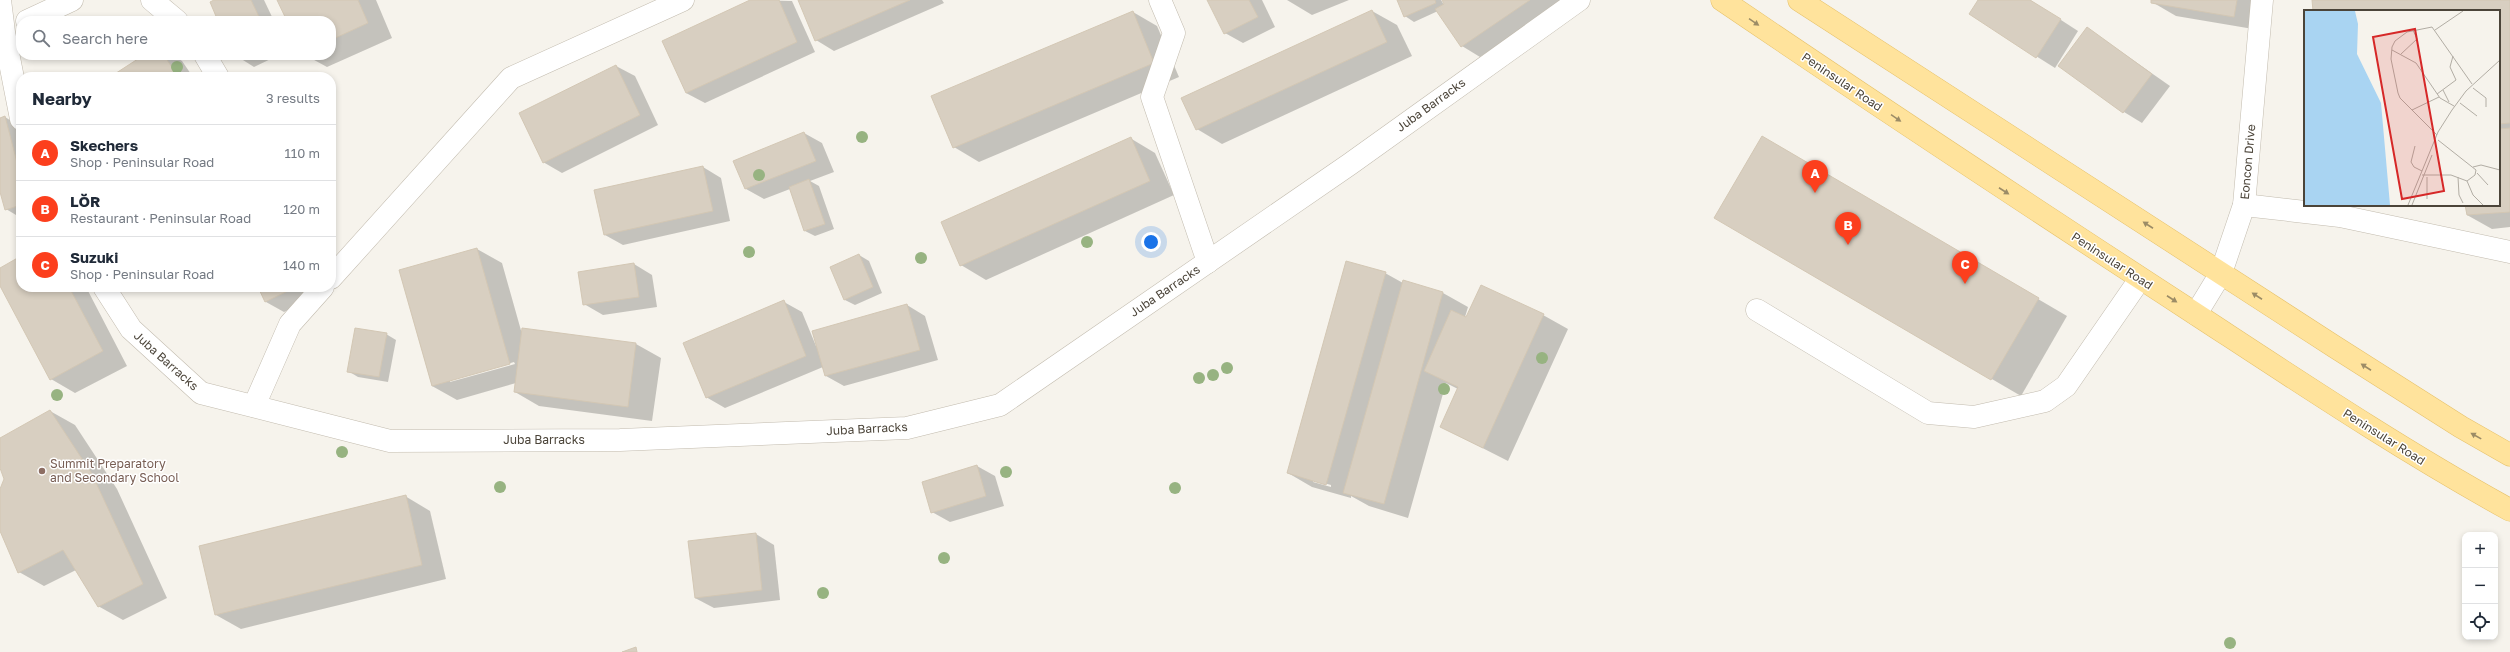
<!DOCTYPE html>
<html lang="en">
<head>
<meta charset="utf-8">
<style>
  body { margin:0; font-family:"Golos Text",sans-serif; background:#f2f2f3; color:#1f2937 }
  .controls { position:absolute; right:12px; bottom:12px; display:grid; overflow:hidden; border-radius:8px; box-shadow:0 2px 6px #0003 }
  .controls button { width:36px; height:36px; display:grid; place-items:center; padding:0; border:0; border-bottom:1px solid #e0e1e3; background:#fff; color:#1f2937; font:20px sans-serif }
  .you { position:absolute; left:1151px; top:242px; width:14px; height:14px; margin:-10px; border:3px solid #fff; border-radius:50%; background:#1a73e8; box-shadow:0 0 0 6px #1a73e833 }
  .badge { display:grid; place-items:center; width:26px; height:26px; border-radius:50%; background:#fc3f1d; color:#fff; font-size:13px; font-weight:700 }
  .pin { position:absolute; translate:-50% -33px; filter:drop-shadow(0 1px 2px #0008) }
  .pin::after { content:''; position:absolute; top:21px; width:14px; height:12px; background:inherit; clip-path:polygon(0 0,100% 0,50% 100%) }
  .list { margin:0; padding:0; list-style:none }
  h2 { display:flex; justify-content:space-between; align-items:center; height:52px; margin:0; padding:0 16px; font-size:17px }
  h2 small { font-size:13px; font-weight:400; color:#747a83 }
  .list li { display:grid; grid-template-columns:26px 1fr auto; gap:12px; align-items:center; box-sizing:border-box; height:56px; padding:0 16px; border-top:1px solid #e0e1e3 }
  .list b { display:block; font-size:15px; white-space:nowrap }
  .list p { margin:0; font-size:13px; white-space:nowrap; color:#747a83 }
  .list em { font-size:13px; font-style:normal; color:#747a83 }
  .icon { flex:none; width:22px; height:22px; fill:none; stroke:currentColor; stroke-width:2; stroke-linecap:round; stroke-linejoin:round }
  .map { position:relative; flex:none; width:2510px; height:652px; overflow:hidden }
  .search { position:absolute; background:#fff; box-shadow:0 2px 6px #0003; left:16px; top:16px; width:320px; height:44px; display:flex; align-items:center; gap:10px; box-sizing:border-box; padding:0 14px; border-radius:16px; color:#747a83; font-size:15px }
  .panel { position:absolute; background:#fff; box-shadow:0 2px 6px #0003; left:16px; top:72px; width:320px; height:220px; border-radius:16px }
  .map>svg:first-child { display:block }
  .shadow { fill:#0003; fill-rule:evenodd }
  .building { fill:#d8cfc1; stroke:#d3c7b4 }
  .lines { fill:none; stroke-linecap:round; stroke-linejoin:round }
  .service-casing { stroke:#c2bbae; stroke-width:23 }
  .minor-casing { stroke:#c2bbae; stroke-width:23 }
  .primary-casing { stroke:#e6c16a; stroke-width:23 }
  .service { stroke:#fff; stroke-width:22 }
  .minor { stroke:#fff; stroke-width:22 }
  .primary { stroke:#ffe39c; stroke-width:22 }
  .tree { fill:#97b381 }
  .oneway { fill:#9c8c66 }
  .education-dot { fill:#8d6e63; stroke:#fff; stroke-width:1.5 }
  .labels { text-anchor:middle; stroke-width:3; stroke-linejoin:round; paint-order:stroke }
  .street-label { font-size:12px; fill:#4b4439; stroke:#fff }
  .education-label { font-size:12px; fill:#785e54; stroke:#fff; text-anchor:start }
  .inset-road { fill:none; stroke:#b2ada4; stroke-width:1 }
  .view { fill:#d62828; fill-opacity:0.15; stroke:#d62828; stroke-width:2 }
  .inset-edge { fill:none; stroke:#4b4439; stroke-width:2 }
</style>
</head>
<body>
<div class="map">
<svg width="2510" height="652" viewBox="0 0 2510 652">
  <rect width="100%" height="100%" fill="#f6f3ec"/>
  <!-- shadow -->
  <g class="shadow">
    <polygon points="216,0 264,0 274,21 219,21"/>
    <polygon points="278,0 376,0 392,38 327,67 305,55 331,55 331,21 288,21"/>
    <polygon points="752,0 792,1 815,52 705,103 686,93"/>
    <polygon points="799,0 942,0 944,3 834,51 816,40"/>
    <polygon points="1208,0 1262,0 1275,27 1243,43 1225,33"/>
    <polygon points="1287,0 1349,0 1312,15"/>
    <polygon points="1398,0 1441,0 1444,5 1446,4 1443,0 1564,0 1480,57 1462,46 1438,11 1414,22 1405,16"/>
    <polygon points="1979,0 2030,0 2078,31 2055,68 1970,14"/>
    <polygon points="2152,0 2264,0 2259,30 2176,16 2152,2"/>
    <polygon points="2313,0 2510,0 2510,227 2492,229 2467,215 2466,205 2499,205 2499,11 2314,11"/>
    <polygon points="1372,11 1397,25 1412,56 1222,144 1197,129"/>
    <polygon points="1133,12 1157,26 1179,77 979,162 954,147"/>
    <polygon points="2087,28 2170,86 2142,123 2124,112 2060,66"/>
    <polygon points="145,55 172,55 182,61 193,77 112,77"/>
    <polygon points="235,55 279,55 254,67"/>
    <polygon points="616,66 635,76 658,125 562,173 543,162"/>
    <polygon points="5,117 21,127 21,218 6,209 0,188 0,119"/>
    <polygon points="804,133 822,143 834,172 810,181 819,186 834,229 815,236 805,231 790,189 764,199 746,189 734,161"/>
    <polygon points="1130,138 1155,153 1174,195 986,280 961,265"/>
    <polygon points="1763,138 2067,316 2021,396 1716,218"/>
    <polygon points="703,167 721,178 730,221 623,245 605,235"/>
    <path d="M477 249 502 263 522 334V329L636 344 661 358 652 421 539 406 515 392 516 383 457 400 432 386 400 271ZM514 362 515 364 450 382V380Z"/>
    <polygon points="859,255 869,261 882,293 855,305 845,300 831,268"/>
    <polygon points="21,257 21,287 86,287 127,366 75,393 51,379 0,284 0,269"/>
    <polygon points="634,264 652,275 657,307 603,315 584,304"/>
    <path d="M1385 273 1403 283 1443 293 1468 307 1465 317 1467 318 1543 315 1568 329 1508 461 1441 427 1458 389 1446 383 1408 518 1369 506 1351 496V498L1312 487 1288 473ZM1313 480 1331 485V487L1313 482Z"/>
    <polygon points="259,287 330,287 331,289 284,312 266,302"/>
    <polygon points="784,302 802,312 816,346 907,305 925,316 938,360 844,386 826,376 823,367 725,408 706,397"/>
    <polygon points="386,334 396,340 388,382 358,377 348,371"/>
    <polygon points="50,411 75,425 117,489 167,598 123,620 98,606 76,570 44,586 19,572 0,529 0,492 5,479 0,465 0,439"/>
    <polygon points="977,466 995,476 1004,506 950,522 932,512"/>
    <polygon points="405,496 430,511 446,579 241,629 216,615 200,546"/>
    <polygon points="756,534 774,545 780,600 714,608 695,598"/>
  </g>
  <!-- building -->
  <g class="building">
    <polygon points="214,0 251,0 261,21 218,21 210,2"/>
    <polygon points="277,0 358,0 368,23 331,40 331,21 287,21"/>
    <polygon points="750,0 779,0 797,42 686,93 662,41"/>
    <polygon points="798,0 910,0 815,41"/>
    <polygon points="1207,0 1249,0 1258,17 1224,34"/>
    <polygon points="1397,0 1435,0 1436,3 1404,17"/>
    <polygon points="1442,0 1530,0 1461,47 1435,9 1444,4"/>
    <polygon points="1978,0 2030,0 2061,19 2036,58 1969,14"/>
    <polygon points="2151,0 2237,0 2234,17 2151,3"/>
    <polygon points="2312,0 2510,0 2510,123 2499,124 2499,11 2313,11"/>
    <polygon points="1372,10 1387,42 1196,130 1181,98"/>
    <polygon points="1133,11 1154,63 953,148 931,96"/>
    <polygon points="2087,27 2152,74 2123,113 2058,66"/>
    <polygon points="144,55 164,55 178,77 110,77"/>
    <polygon points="616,65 640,115 543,163 519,113"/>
    <polygon points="5,116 21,178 21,205 5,210 0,192 0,118"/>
    <polygon points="2510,128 2510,212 2467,215 2465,205 2499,205 2499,129"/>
    <polygon points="804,132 816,161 745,189 733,161"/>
    <polygon points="1762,136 2039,298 1991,380 1714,218"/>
    <polygon points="1131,137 1150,181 960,266 941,222"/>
    <polygon points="703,166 713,211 604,235 594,190"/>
    <polygon points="809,179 825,224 804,231 789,187"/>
    <polygon points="477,248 510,364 432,386 399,270"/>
    <polygon points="859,254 873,287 844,300 830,267"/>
    <polygon points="21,256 21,287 69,287 103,351 50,380 0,286 0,268"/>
    <polygon points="1346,261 1386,272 1326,485 1287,473"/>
    <polygon points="634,263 639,297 583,305 578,272"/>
    <polygon points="1403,280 1443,292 1384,504 1343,493"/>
    <polygon points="1481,285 1544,314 1483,448 1440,427 1458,387 1424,371 1451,310 1466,317"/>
    <polygon points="258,287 296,287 265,302"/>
    <polygon points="784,300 806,356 706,398 683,343"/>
    <polygon points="907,304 920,350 825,376 812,331"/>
    <polygon points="355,328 387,333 379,377 347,372"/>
    <polygon points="522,328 636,343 628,407 514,392"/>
    <polygon points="50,410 92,474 143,584 98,607 63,550 18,573 0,531 0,489 4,479 0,468 0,438"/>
    <polygon points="977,465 986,496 931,513 922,482"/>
    <polygon points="406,495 422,565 215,615 199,546"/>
    <polygon points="756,533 762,590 695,598 688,541"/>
    <polygon points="636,647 637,652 622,652"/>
  </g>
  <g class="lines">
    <!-- service casing -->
    <g class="service-casing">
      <g id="service">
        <polyline points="2244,205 2340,216 2510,252"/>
        <polyline points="1757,310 1928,413 1974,417 2045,401 2066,386 2140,279"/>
      </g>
    </g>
    <!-- minor casing -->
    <g class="minor-casing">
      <g id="minor">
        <polyline points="0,0 4,32 21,119"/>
        <polyline points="152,0 177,21"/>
        <polyline points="1160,0 1174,33 1152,97 1208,262"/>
        <polyline points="27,21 72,0"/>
        <polyline points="205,55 218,77"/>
        <polyline points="331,278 511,78 683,0"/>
        <polyline points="104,287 131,329 201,393 390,441 620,440 907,428 1000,405 1350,164 1579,0"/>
        <polyline points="2196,314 2221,273 2244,205 2262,0"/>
        <polyline points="254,406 290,324 323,287"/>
      </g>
    </g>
    <!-- primary casing -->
    <g class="primary-casing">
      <g id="primary">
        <path d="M1722 0C1878 106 2036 210 2194 313 2298 381 2401 450 2510 510"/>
        <polyline points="1799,0 2335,347 2461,427 2510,455"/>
      </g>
    </g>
    <!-- service -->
    <use href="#service" class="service"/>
    <!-- minor -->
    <use href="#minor" class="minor"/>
    <!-- primary -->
    <use href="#primary" class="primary"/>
  </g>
  <!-- trees -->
  <g class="tree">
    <circle cx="177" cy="67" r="6"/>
    <circle cx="862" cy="137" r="6"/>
    <circle cx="759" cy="175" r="6"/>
    <circle cx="1087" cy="242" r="6"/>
    <circle cx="749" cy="252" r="6"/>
    <circle cx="921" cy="258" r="6"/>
    <circle cx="1542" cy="358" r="6"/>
    <circle cx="1227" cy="368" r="6"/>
    <circle cx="1213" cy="375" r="6"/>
    <circle cx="1199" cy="378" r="6"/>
    <circle cx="1444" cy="389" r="6"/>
    <circle cx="57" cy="395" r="6"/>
    <circle cx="342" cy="452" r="6"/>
    <circle cx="1006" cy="472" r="6"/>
    <circle cx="500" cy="487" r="6"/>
    <circle cx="1175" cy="488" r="6"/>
    <circle cx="944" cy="558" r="6"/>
    <circle cx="823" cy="593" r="6"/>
    <circle cx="2230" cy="643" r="6"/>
  </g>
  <!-- one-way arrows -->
  <defs><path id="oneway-solid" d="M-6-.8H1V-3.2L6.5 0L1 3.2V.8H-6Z"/></defs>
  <g class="oneway">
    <use href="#oneway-solid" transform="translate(1754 22) rotate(34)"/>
    <use href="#oneway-solid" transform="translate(1896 118) rotate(34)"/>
    <use href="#oneway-solid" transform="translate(2004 191) rotate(33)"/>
    <use href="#oneway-solid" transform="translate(2148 225) rotate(-147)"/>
    <use href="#oneway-solid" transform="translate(2257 296) rotate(-147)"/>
    <use href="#oneway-solid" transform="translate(2172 299) rotate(33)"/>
    <use href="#oneway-solid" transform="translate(2366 367) rotate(-147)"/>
    <use href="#oneway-solid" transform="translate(2476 436) rotate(-151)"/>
  </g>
  <!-- markers -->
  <circle class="education-dot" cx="42" cy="471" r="4"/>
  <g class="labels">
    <!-- street labels -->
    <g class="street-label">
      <text transform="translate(1842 82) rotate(34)" y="4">Peninsular Road</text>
      <text transform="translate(1431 105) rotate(-36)" y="4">Juba Barracks</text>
      <text transform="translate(2248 162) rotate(-85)" y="4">Eoncon Drive</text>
      <text transform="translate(2112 261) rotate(33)" y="4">Peninsular Road</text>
      <text transform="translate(1165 291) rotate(-34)" y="4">Juba Barracks</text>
      <text transform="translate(166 361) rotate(42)" y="4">Juba Barracks</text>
      <text transform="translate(867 429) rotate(-3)" y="4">Juba Barracks</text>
      <text transform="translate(2384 437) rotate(32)" y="4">Peninsular Road</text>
      <text x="544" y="444">Juba Barracks</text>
    </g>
    <!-- education labels -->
    <g class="education-label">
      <text x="50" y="468">Summit Preparatory<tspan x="50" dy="14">and Secondary School</tspan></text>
    </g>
  </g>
  <!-- overview -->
  <g transform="translate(2304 10)">
    <rect width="196" height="196" fill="#f6f3ec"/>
    <path d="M0 1H51L54 14 53 44 77 93 86 195H0Z" fill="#a9d4f2"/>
    <path class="inset-road" d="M131 20 159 1M88 40 112 53 136 88 150 96M97 44 113 29 109 20M169 78 182 88V97M139 80 145 92M133 84 152 70 146 57 149 46M156 93 173 106M108 100 135 87M133 125 96 88 94 83 87 49 88 37 91 31 103 22 128 17 168 74M134 130 172 160 171 165 163 171M111 136 107 152 110 157 118 161M169 157 177 155 196 160M173 163 184 175M118 165H147L163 171M154 167 155 185 159 193M163 171 169 185 179 195M123 189V167M104 195 134 122 148 100 162 81 196 50M108 195 128 145"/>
    <path class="view" d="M111 19 140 181 98 189 69 27Z"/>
    <rect width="196" height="196" class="inset-edge"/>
  </g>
</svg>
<div class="controls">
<button>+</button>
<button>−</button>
<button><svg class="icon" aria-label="locate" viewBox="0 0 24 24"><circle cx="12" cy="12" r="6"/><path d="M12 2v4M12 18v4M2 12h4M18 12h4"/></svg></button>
</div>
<div class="you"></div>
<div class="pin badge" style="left:1815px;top:193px">A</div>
<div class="pin badge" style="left:1848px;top:245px">B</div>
<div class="pin badge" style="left:1965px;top:284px">C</div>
<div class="search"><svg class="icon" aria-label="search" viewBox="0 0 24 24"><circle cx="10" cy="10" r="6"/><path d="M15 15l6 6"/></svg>Search here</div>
<section class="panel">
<h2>Nearby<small>3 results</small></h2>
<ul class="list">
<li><span class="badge">A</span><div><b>Skechers</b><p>Shop · Peninsular Road</p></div><em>110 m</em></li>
<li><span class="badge">B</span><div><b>LŎR</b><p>Restaurant · Peninsular Road</p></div><em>120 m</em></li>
<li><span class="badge">C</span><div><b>Suzuki</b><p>Shop · Peninsular Road</p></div><em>140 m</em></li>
</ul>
</section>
</div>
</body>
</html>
